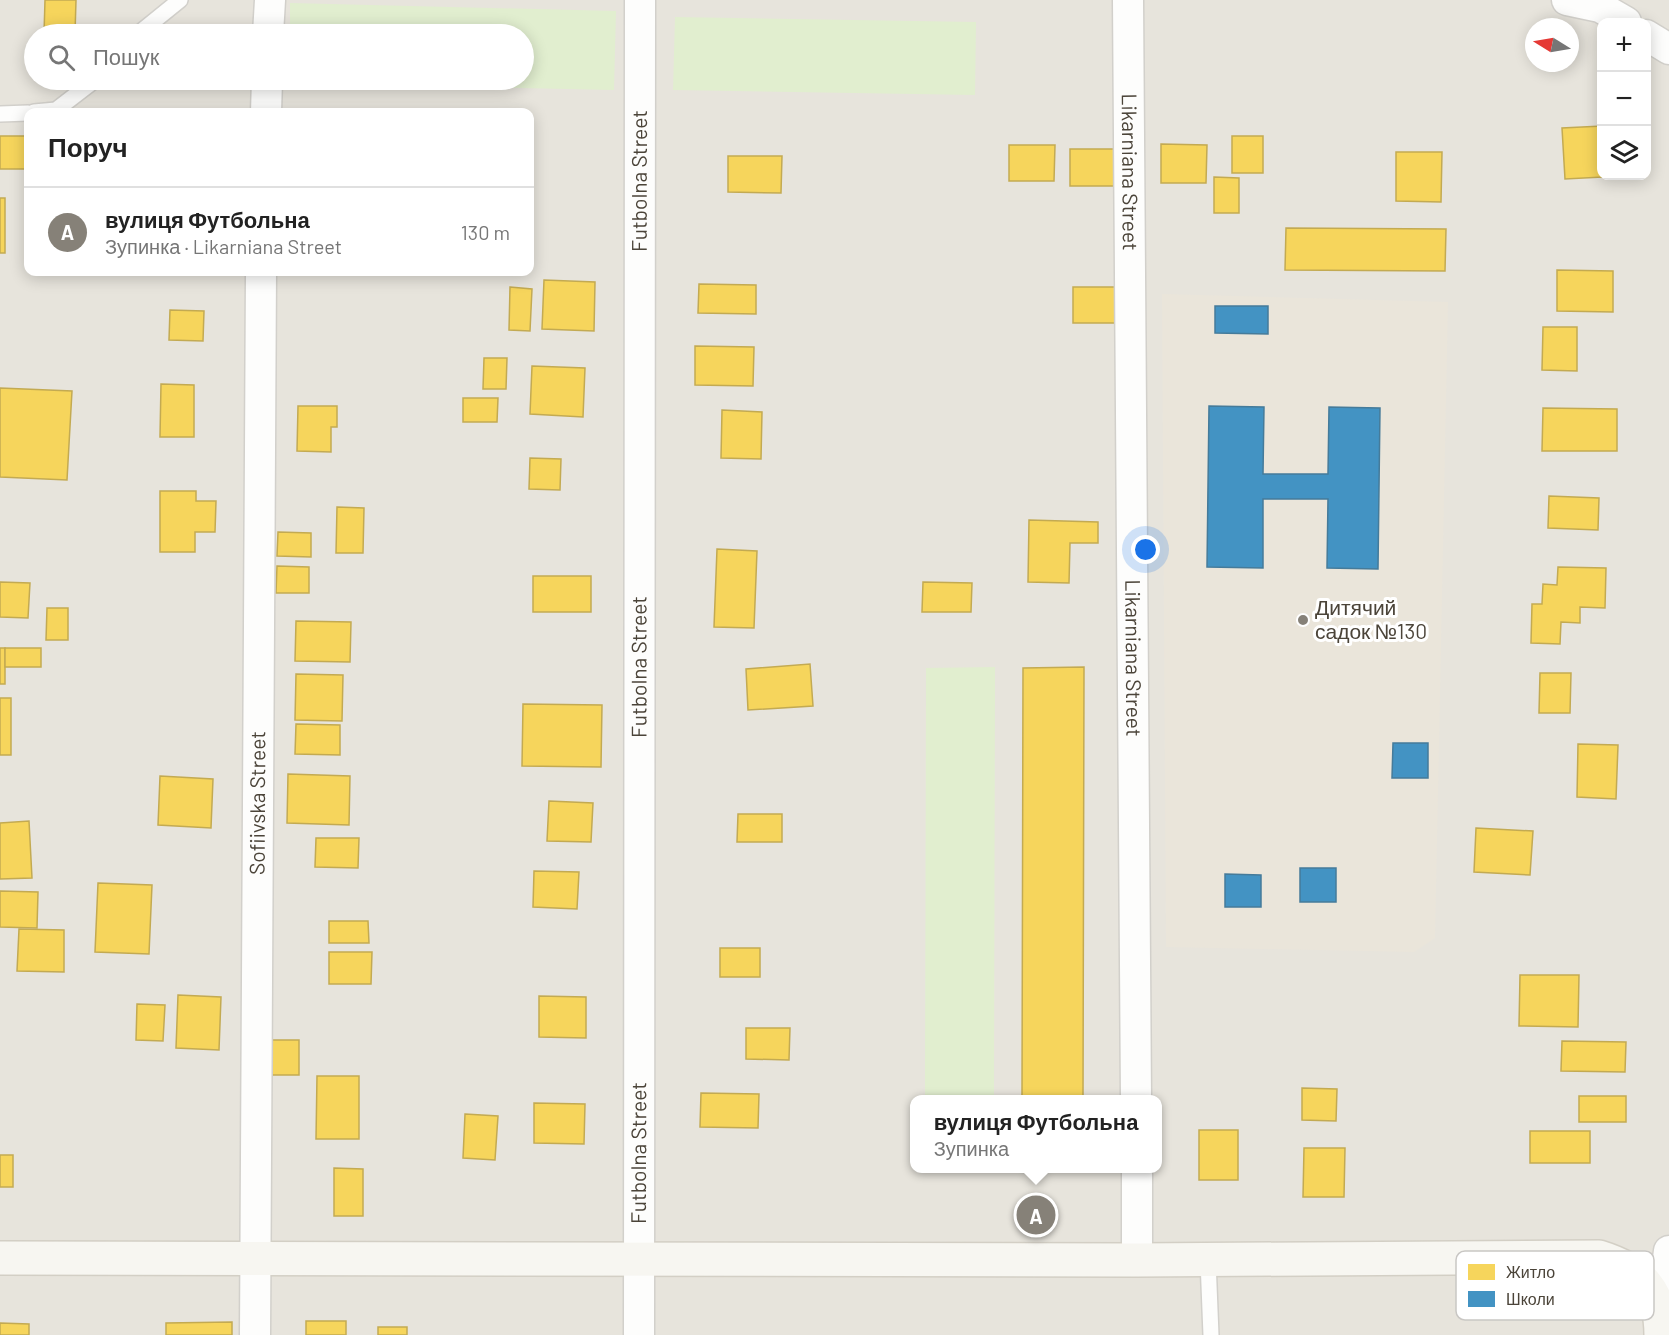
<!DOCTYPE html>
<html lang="uk">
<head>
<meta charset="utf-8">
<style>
  body { margin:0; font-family:Barlow,sans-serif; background:#f2f2f2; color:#222 }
  .controls { position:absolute; right:18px; top:18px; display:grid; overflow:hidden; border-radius:12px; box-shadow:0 3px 15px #0003 }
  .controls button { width:54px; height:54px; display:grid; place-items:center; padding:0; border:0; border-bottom:2px solid #e0e0e0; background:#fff; color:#222; font:30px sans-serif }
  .compass { position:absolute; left:1525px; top:18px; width:54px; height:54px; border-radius:50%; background:#fff; box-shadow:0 3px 15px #0003; rotate:281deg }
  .you { position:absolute; left:1146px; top:550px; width:21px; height:21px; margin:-15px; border:4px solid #fff; border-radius:50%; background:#1a73e8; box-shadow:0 0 0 9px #1a73e833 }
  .badge { display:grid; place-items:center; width:39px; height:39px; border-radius:50%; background:#868178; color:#fff; font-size:20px; font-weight:700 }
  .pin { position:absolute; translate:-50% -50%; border:3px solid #fff; box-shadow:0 2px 6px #0006 }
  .popup { position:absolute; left:910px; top:1095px; width:252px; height:78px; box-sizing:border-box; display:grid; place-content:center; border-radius:12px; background:#fff; filter:drop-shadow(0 2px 4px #0005); font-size:20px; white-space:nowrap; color:#767676 }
  .popup b { font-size:22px; color:#222 }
  .popup::after { content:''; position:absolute; left:50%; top:100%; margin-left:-12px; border:12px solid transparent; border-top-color:#fff }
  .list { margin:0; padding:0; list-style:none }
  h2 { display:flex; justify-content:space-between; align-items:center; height:78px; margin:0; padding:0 24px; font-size:26px }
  h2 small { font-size:20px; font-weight:400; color:#767676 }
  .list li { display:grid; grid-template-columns:39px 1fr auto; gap:18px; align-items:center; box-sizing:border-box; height:90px; padding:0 24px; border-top:2px solid #e0e0e0 }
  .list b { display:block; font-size:22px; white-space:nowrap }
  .list p { margin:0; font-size:20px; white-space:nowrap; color:#767676 }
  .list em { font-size:20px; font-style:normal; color:#767676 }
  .icon { flex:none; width:33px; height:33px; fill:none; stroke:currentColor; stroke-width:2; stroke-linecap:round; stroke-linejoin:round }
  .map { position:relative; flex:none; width:1669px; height:1335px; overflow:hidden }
  .search { position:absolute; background:#fff; box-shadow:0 3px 15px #0003; left:24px; top:24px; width:510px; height:66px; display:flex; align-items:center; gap:15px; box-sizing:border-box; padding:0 21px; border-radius:33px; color:#767676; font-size:22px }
  .panel { position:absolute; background:#fff; box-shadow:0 3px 15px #0003; left:24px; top:108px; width:510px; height:168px; border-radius:12px }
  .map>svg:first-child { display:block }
  .residential { fill:#e7e4dc; fill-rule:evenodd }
  .education { fill:#eae5da }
  .green { fill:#e1eecf }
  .homes { fill:#f6d55c; stroke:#c3aa52; stroke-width:1.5 }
  .schools { fill:#4393c3; stroke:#457b9a; stroke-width:1.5 }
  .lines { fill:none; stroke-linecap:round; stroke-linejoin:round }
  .lane-casing { stroke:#d2d0cb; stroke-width:18 }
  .street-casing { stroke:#d2d0cb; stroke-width:33 }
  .secondary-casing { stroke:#d3cfc5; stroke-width:36 }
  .lane { stroke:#fdfdfc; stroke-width:15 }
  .street { stroke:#fdfdfc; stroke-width:30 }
  .secondary { stroke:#f7f6f1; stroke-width:33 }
  .poi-dot { fill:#868178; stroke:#fff; stroke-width:2 }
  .labels { text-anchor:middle; stroke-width:6; stroke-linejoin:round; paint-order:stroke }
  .street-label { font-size:21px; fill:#4b4439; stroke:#fff }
  .poi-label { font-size:21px; fill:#4b4439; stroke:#fff; text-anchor:start }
  .key { fill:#fff; stroke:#c9c7c4; stroke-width:1.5 }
  .key-label { font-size:16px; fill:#4b4439 }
</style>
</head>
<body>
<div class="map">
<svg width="1669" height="1335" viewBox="0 0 1669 1335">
  <rect width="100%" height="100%" fill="#f4f2ee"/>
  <!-- residential -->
  <path class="residential" d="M0 0H1669V1335H0ZM1602 22H1646V176H1602ZM1534 27H1570V63H1534ZM34 34H524V80H34ZM28 112H530V272H28ZM914 1100H1158V1168H914Z"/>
  <!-- education -->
  <polygon class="education" points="1162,294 1448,302 1435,938 1414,952 1166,947"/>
  <!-- green -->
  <g class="green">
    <polygon points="290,3 616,11 614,90 288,83 288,80 524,80 524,34 290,34"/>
    <polygon points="675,17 976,22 975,95 673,90"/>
    <polygon points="995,667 994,1099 925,1099 926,668"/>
  </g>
  <!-- homes -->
  <g class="homes">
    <polygon points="45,0 76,0 75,34 44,34"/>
    <polygon points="1602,126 1602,176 1622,176 1565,179 1562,128"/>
    <rect x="0" y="136" width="28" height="33"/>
    <rect x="1232" y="136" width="31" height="37"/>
    <polygon points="1161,144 1207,145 1206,183 1161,183"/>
    <polygon points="1009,145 1055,145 1054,181 1009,181"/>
    <rect x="1070" y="149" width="44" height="37"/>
    <polygon points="1396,152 1442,152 1441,202 1396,201"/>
    <polygon points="728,156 782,156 781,193 728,192"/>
    <polygon points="1214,177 1239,178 1239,213 1214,213"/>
    <rect x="0" y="198" width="5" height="55"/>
    <polygon points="1286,228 1446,229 1445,271 1285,270"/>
    <polygon points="1557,270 1613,271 1613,312 1557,311"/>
    <polygon points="166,272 217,272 217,275"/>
    <polygon points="544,280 595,282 594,331 542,329"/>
    <polygon points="699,284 756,285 756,314 698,313"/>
    <polygon points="510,287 532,289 530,331 509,330"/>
    <polygon points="1073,287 1118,287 1117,323 1073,323"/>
    <polygon points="170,310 204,311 203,341 169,340"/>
    <polygon points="1543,327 1577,327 1577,371 1542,370"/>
    <polygon points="695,346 754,347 753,386 695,385"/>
    <polygon points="484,358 507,358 506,389 483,389"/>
    <polygon points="532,366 585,368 583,417 530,414"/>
    <polygon points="161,384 194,385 194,437 160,437"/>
    <polygon points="0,388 72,391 67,480 0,477"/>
    <polygon points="463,398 498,398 497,422 463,422"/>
    <polygon points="298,406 337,406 337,427 331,427 331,452 297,451"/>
    <polygon points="1543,408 1617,409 1617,451 1542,451"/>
    <polygon points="722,410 762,412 761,459 721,458"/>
    <polygon points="530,458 561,459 560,490 529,489"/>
    <polygon points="160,491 196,491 196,501 216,501 215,532 195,532 195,552 160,552"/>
    <polygon points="1549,496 1599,498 1598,530 1548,528"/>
    <polygon points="337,507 364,508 363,553 336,553"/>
    <polygon points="1029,520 1098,522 1098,543 1070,543 1069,583 1028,582"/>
    <polygon points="278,532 311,533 311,557 277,556"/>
    <polygon points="717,549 757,551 754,628 714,627"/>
    <polygon points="277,566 309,567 309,593 276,593"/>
    <polygon points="1558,567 1606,568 1605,608 1580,607 1580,623 1561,622 1560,644 1531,643 1532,604 1542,604 1543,584 1557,585"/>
    <rect x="533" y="576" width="58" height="36"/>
    <polygon points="0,582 30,583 28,618 0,617"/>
    <polygon points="923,582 972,583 971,612 922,612"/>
    <polygon points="47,608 68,608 68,640 46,640"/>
    <polygon points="296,621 351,622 350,662 295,661"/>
    <rect x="0" y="648" width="5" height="36"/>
    <rect x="5" y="648" width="36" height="19"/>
    <polygon points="810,664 813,706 748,710 746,669"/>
    <polygon points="1084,667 1083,1100 1022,1100 1023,668"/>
    <polygon points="1540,673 1571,673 1570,713 1539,713"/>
    <polygon points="296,674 343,675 342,721 295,720"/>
    <rect x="0" y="698" width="11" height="57"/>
    <polygon points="523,704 602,705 601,767 522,766"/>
    <polygon points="296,724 340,725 340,755 295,754"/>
    <polygon points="1578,744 1618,745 1616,799 1577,797"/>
    <polygon points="288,774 350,776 349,825 287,823"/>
    <polygon points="160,776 213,779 211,828 158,825"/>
    <polygon points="549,801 593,803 591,842 547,841"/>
    <polygon points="738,814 782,814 782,842 737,842"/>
    <polygon points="29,821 32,878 0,879 0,823"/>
    <polygon points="1476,828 1533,831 1530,875 1474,872"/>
    <polygon points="316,838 359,838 358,868 315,867"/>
    <polygon points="534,871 579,872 577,909 533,907"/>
    <polygon points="98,883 152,885 149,954 95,952"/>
    <polygon points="0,891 38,892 37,928 0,927"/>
    <polygon points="329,921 368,921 369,943 329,943"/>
    <polygon points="19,929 64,930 64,972 17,971"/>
    <rect x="720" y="948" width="40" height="29"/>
    <polygon points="329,952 372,952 371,984 329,984"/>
    <polygon points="1520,975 1579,975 1578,1027 1519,1026"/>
    <polygon points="178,995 221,997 219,1050 176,1048"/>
    <polygon points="539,996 586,997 586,1038 539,1037"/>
    <polygon points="137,1004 165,1005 163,1041 136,1040"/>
    <polygon points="746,1028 790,1028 789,1060 746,1059"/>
    <rect x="272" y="1040" width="27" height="35"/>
    <polygon points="1562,1041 1626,1042 1625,1072 1561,1071"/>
    <polygon points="317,1076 359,1076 359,1139 316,1139"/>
    <polygon points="1302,1088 1337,1089 1336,1121 1302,1120"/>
    <polygon points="701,1093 759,1094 758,1128 700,1127"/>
    <rect x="1579" y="1096" width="47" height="26"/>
    <polygon points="534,1103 585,1104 584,1144 534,1143"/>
    <polygon points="465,1114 498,1116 495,1160 463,1158"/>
    <rect x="1199" y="1130" width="39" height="50"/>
    <rect x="1530" y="1131" width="60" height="32"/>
    <polygon points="1304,1148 1345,1148 1344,1197 1303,1197"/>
    <rect x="0" y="1155" width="13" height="32"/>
    <polygon points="334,1168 363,1169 363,1216 334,1216"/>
    <rect x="306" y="1321" width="40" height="14"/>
    <polygon points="232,1322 232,1335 166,1335 166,1323"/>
    <polygon points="0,1323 29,1324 29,1335 0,1335"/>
    <rect x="378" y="1327" width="29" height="8"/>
  </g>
  <!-- schools -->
  <g class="schools">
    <polygon points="1215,306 1268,306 1268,334 1215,333"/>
    <polygon points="1209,406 1264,407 1263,474 1328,474 1329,407 1380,408 1378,569 1327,568 1328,499 1263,499 1263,568 1207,567"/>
    <polygon points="1393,743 1428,743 1428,778 1392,778"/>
    <rect x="1300" y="868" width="36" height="34"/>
    <polygon points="1225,874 1261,875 1261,907 1225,907"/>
  </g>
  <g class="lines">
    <!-- lane casing -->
    <g class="lane-casing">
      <g id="lane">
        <polyline points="138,34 180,0"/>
        <polyline points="34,112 56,110 95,80"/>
        <polyline points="0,114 28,113"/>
        <polyline points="1208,1260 1211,1335"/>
      </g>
    </g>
    <!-- street casing -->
    <g class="street-casing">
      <g id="street">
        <path id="s1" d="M1128 0 1136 1100"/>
        <polyline points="1567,0 1600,7 1626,22"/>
        <polyline points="268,34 270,0"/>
        <polyline points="1646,35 1669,49"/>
        <polyline points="266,112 267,80"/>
        <polyline points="1137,1168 1137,1260"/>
        <polyline points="1669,1251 1661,1313 1669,1312"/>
        <path id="s2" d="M255 1335 261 272"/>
        <path id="s3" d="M639 1335 640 0"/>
      </g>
    </g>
    <!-- secondary casing -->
    <g class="secondary-casing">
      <path id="secondary" d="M0 1258 1137 1260 1599 1257C1641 1270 1661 1290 1661 1335"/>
    </g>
    <!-- lane -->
    <use href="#lane" class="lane"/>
    <!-- street -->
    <use href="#street" class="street"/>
    <!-- secondary -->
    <use href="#secondary" class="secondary"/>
  </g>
  <!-- markers -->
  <circle class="poi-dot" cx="1303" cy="620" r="6"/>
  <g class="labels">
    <!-- street labels -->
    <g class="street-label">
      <text dy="7" stroke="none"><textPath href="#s1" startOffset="172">Likarniana Street</textPath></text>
      <text dy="7" stroke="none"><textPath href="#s3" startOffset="1154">Futbolna Street</textPath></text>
      <text dy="7" stroke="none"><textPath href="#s1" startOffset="658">Likarniana Street</textPath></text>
      <text dy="7" stroke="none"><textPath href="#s3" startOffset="668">Futbolna Street</textPath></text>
      <text dy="7" stroke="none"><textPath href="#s2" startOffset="532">Sofiivska Street</textPath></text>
      <text dy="7" stroke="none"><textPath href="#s3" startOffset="182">Futbolna Street</textPath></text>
    </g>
    <!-- poi labels -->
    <g class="poi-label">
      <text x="1315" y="615">Дитячий<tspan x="1315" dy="24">садок №130</tspan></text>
    </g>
  </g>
  <!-- legend -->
  <rect x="1456" y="1251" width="198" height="69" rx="9" class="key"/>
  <rect x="1468" y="1264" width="27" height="16" fill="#f6d55c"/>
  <rect x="1468" y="1291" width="27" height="16" fill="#4393c3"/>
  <g class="key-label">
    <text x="1506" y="1278">Житло</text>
    <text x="1506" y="1305">Школи</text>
  </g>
</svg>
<div class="controls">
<button>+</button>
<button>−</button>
<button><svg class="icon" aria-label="layers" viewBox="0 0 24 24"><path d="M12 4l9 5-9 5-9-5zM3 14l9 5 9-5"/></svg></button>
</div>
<svg class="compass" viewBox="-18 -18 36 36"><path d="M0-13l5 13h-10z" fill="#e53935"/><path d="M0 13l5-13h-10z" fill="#767676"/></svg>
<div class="you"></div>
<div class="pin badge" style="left:1036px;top:1215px">A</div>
<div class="popup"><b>вулиця Футбольна</b>Зупинка</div>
<div class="search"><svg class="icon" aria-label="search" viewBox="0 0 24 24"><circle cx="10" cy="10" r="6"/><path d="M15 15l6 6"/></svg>Пошук</div>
<section class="panel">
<h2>Поруч<small></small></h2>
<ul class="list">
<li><span class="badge">A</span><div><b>вулиця Футбольна</b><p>Зупинка · Likarniana Street</p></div><em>130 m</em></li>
</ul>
</section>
</div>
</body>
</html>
